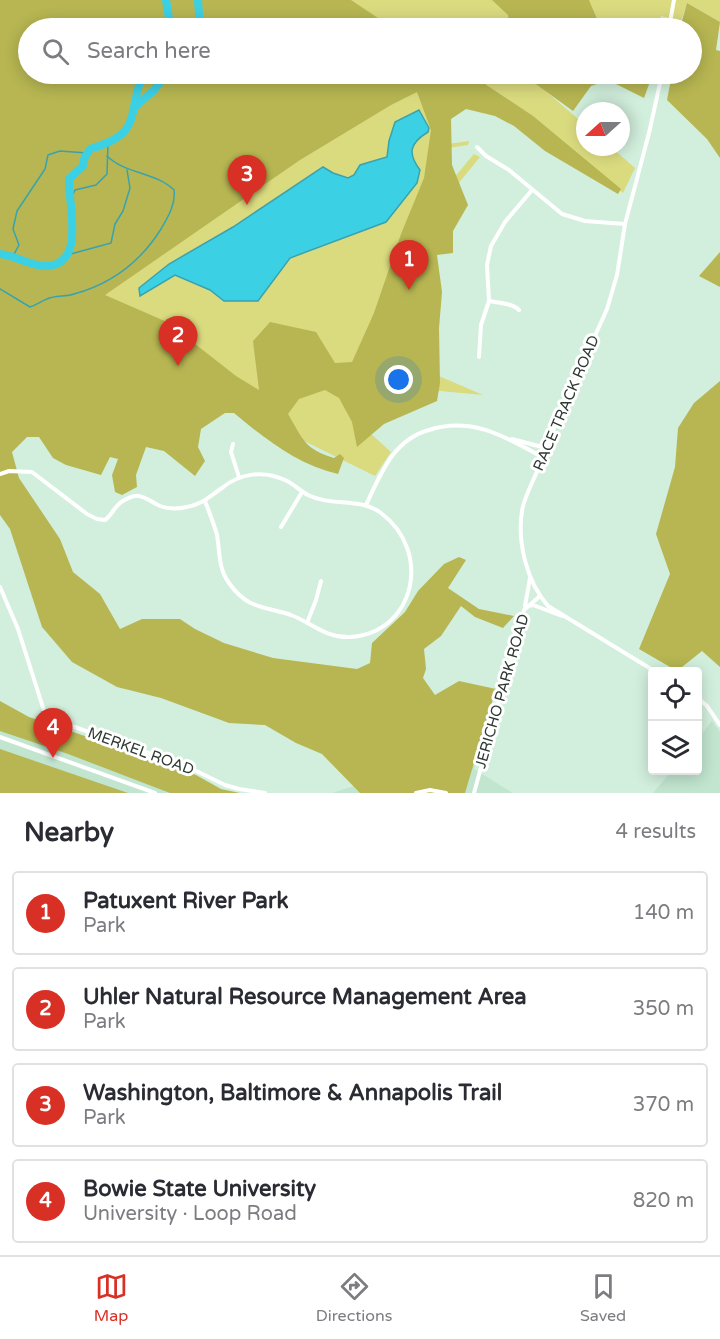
<!DOCTYPE html>
<html lang="en">
<head>
<meta charset="utf-8">
<style>
  body { margin:0; font-family:"Varela Round",sans-serif; background:#f7f7f7; color:#2b2b33 }
  .controls { position:absolute; right:18px; bottom:18px; display:grid; overflow:hidden; border-radius:6px; box-shadow:0 3px 15px #0003 }
  .controls button { width:54px; height:54px; display:grid; place-items:center; padding:0; border:0; border-bottom:2px solid #e1e1e2; background:#fff; color:#2b2b33; font:30px sans-serif }
  .compass { position:absolute; left:576px; top:102px; width:54px; height:54px; border-radius:50%; background:#fff; box-shadow:0 3px 15px #0003; rotate:249deg }
  .you { position:absolute; left:399px; top:380px; width:21px; height:21px; margin:-15px; border:4px solid #fff; border-radius:50%; background:#1a73e8; box-shadow:0 0 0 9px #1a73e833 }
  .badge { display:grid; place-items:center; width:39px; height:39px; border-radius:50%; background:#d93025; color:#fff; font-size:20px; font-weight:700 }
  .pin { position:absolute; translate:-50% -50px; filter:drop-shadow(0 2px 3px #0008) }
  .pin::after { content:''; position:absolute; top:32px; width:21px; height:18px; background:inherit; clip-path:polygon(0 0,100% 0,50% 100%) }
  .list { margin:0; padding:0; list-style:none }
  h2 { display:flex; justify-content:space-between; align-items:center; height:78px; margin:0; padding:0 24px; font-size:26px }
  h2 small { font-size:20px; font-weight:400; color:#7c7c81 }
  .list li { display:grid; grid-template-columns:39px 1fr auto; gap:18px; align-items:center; box-sizing:border-box; height:84px; margin:0 12px 12px; padding:0 12px; border:2px solid #e1e1e2; border-radius:6px }
  .list b { display:block; font-size:22px; white-space:nowrap }
  .list p { margin:0; font-size:20px; white-space:nowrap; color:#7c7c81 }
  .list em { font-size:20px; font-style:normal; color:#7c7c81 }
  .icon { flex:none; width:33px; height:33px; fill:none; stroke:currentColor; stroke-width:2; stroke-linecap:round; stroke-linejoin:round }
  .map { position:relative; flex:none; width:720px; height:793px; overflow:hidden }
  .search { position:absolute; background:#fff; box-shadow:0 3px 15px #0003; left:18px; right:18px; top:18px; height:66px; display:flex; align-items:center; gap:15px; box-sizing:border-box; padding:0 21px; border-radius:33px; color:#7c7c81; font-size:22px }
  .sheet { height:462px; background:#fff }
  nav { display:flex; justify-content:space-around; align-items:center; box-sizing:border-box; height:84px; border-top:2px solid #e1e1e2; background:#fff; font-size:16px; color:#7c7c81 }
  nav a { display:grid; justify-items:center; gap:3px }
  nav .on { color:#d93025 }
  .map>svg:first-child { display:block }
  .built { fill:#c1e5cf }
  .green { fill:#dada7f }
  .forest { fill:#b7b652; fill-rule:evenodd }
  .water { fill:#3cd0e5; stroke:#38a3af; stroke-width:1.5 }
  .lines { fill:none; stroke-linecap:round; stroke-linejoin:round }
  .stream { stroke:#38a3af; stroke-width:1.5 }
  .river { stroke:#3cd0e5; stroke-width:8 }
  .minor { stroke:#fff; stroke-width:4 }
  .labels { text-anchor:middle; stroke-width:6; stroke-linejoin:round; paint-order:stroke }
  .street-label { font-size:15px; fill:#2e3932; stroke:#fff }
</style>
</head>
<body>
<div class="map">
<svg width="720" height="793" viewBox="0 0 720 793">
  <rect width="100%" height="100%" fill="#d2efdd"/>
  <!-- built -->
  <g class="built">
    <polygon points="712,721 720,732 720,793 653,793 672,771 698,770 698,739"/>
    <polygon points="0,724 210,793 0,793"/>
    <polygon points="481,745 474,769 513,793 332,793"/>
  </g>
  <!-- green -->
  <g class="green">
    <polygon points="216,0 544,0 534,28 205,28"/>
    <polygon points="589,0 720,0 720,22 687,3 681,21 661,16 659,28 601,28"/>
    <polygon points="180,74 526,74 585,125 585,147 611,147 635,168 623,193 556,138 514,115 450,105 441,145 469,141 468,145 441,149 447,186 474,154 480,157 444,201 418,367 483,395 419,389 359,423 391,452 375,476 298,438 0,270"/>
  </g>
  <!-- forest -->
  <g class="forest">
    <path d="M0 0H351L393 28H28V74H466L476 78 533 116 621 189 618 194 545 151 514 126 495 116 466 109 451 119 452 165 468 205 453 231V253L437 255 442 292 439 328 440 383 437 401 384 424 357 447 352 422 339 398 325 390 299 399 288 414C303 439 304 449 334 458L340 454 344 458 338 474C298 465 265 439 234 413H225L201 429 198 447 205 461 195 476 164 451 146 447 136 475 137 487 122 495 115 492 112 475 118 459 110 457 101 475 66 465 53 458 39 437H27L12 452 19 478 60 539 73 572 100 594 120 629 142 619H180L195 629 224 643 273 658 357 669 370 663 372 643 405 612 418 591 444 564 459 557 466 560 448 588 479 609 514 616 503 628 475 617 461 606 441 636 424 649 426 669 423 678 435 695 459 681 496 689 465 793H360L322 754 296 743 265 725 229 723 161 698 117 687 72 662 42 627 10 529 0 515ZM417 92 431 130 424 178 401 234 374 313 352 362 335 363 316 332 270 322 253 341 259 390 236 376 167 322 105 295 300 160 391 105Z"/>
    <polygon points="492,0 589,0 601,28 510,28 508,15"/>
    <polygon points="687,3 720,22 716,50 720,51 720,158 707,139 667,100 672,74 692,74 692,28 680,28"/>
    <polygon points="522,74 650,74 652,76 644,98 608,80 591,86 573,111"/>
    <polygon points="720,252 720,287 699,276"/>
    <polygon points="720,381 720,667 702,651 677,671 639,649 670,574 656,534 675,467 678,428 694,403"/>
    <polygon points="0,701 29,717 135,753 196,775 221,789 240,793 170,793 68,754 0,731"/>
    <polygon points="0,749 128,793 0,793"/>
  </g>
  <!-- water -->
  <path class="water" d="M419 110 429 128 428 132C410 143 407 153 420 170L417 183 386 222 290 258 258 301H224L210 290 175 275 140 296 139 288 169 264 233 227 323 167 333 173 348 178 354 175 360 165 387 157 389 141 395 122Z"/>
  <g class="lines">
    <!-- stream -->
    <g class="stream">
      <polyline points="69,203 75,190 96,185 107,174 108,144"/>
      <polyline points="67,255 111,243 115,224 123,211 130,188 127,170"/>
      <polyline points="13,256 19,245 13,229 17,211 45,169 48,155 60,151 87,153"/>
      <path d="M0 289 30 307C37 305 41 301 47 299 55 295 66 297 74 294 111 284 141 261 161 229 168 217 176 204 174 190 156 172 125 174 107 156"/>
    </g>
    <!-- river -->
    <g class="river">
      <polyline points="166,0 169,18 168,28"/>
      <polyline points="198,0 200,28"/>
      <polyline points="136,106 153,91 167,74"/>
      <path d="M0 254C16 256 29 265 45 266 87 266 68 204 69 179L83 166 84 159 90 149C144 133 126 116 143 74"/>
    </g>
    <!-- minor -->
    <g class="minor">
      <polyline points="669,28 674,0"/>
      <polyline points="477,147 486,156 509,170 562,214 585,221 625,224"/>
      <path d="M489 301C499 303 512 303 519 310"/>
      <polyline points="479,357 481,325 489,301 487,265 491,246 505,222 532,190"/>
      <polyline points="512,439 546,448"/>
      <polyline points="233,444 231,452 239,477"/>
      <path d="M0 474 9 471 32 472 87 514 97 519 105 520C112 515 115 505 123 501 142 490 144 499 160 506 168 509 178 509 187 507 201 505 210 496 222 488 240 473 264 470 285 480 294 484 300 491 308 495 332 507 360 497 381 513 433 552 415 633 350 637 325 638 312 623 291 615 265 606 248 610 229 583 218 568 220 552 217 535 214 524 209 512 205 501"/>
      <path d="M366 505C374 488 381 471 392 456 402 443 414 434 429 430 472 416 506 437 542 457"/>
      <polyline points="281,527 302,492"/>
      <polyline points="0,587 18,629 46,717 186,766 225,785 239,789 265,793"/>
      <polyline points="525,606 530,578"/>
      <polyline points="527,606 533,605 562,616"/>
      <polyline points="307,623 316,600 321,581"/>
      <path d="M656 672 548 606C527 582 517 543 522 511 524 497 533 482 538 469 557 415 584 361 607 309L617 275 625 224 649 133 662 74"/>
      <polyline points="698,698 707,706 720,725"/>
      <polyline points="0,737 155,793"/>
      <polyline points="416,793 430,790 446,793"/>
      <polyline points="474,793 524,610 540,596"/>
    </g>
  </g>
  <g class="labels">
    <!-- street labels -->
    <g class="street-label">
      <text transform="translate(566 403) rotate(-67)" y="5">RACE TRACK ROAD</text>
      <text transform="translate(502 691) rotate(-74)" y="5">JERICHO PARK ROAD</text>
      <text transform="translate(141 751) rotate(20)" y="5">MERKEL ROAD</text>
    </g>
  </g>
</svg>
<div class="controls">
<button><svg class="icon" aria-label="locate" viewBox="0 0 24 24"><circle cx="12" cy="12" r="6"/><path d="M12 2v4M12 18v4M2 12h4M18 12h4"/></svg></button>
<button><svg class="icon" aria-label="layers" viewBox="0 0 24 24"><path d="M12 4l9 5-9 5-9-5zM3 14l9 5 9-5"/></svg></button>
</div>
<svg class="compass" viewBox="-18 -18 36 36"><path d="M0-13l5 13h-10z" fill="#e53935"/><path d="M0 13l5-13h-10z" fill="#7c7c81"/></svg>
<div class="you"></div>
<div class="pin badge" style="left:409px;top:290px">1</div>
<div class="pin badge" style="left:178px;top:366px">2</div>
<div class="pin badge" style="left:247px;top:205px">3</div>
<div class="pin badge" style="left:53px;top:758px">4</div>
<div class="search"><svg class="icon" aria-label="search" viewBox="0 0 24 24"><circle cx="10" cy="10" r="6"/><path d="M15 15l6 6"/></svg>Search here</div>
</div>
<section class="sheet">
<h2>Nearby<small>4 results</small></h2>
<ul class="list">
<li><span class="badge">1</span><div><b>Patuxent River Park</b><p>Park</p></div><em>140 m</em></li>
<li><span class="badge">2</span><div><b>Uhler Natural Resource Management Area</b><p>Park</p></div><em>350 m</em></li>
<li><span class="badge">3</span><div><b>Washington, Baltimore &amp; Annapolis Trail</b><p>Park</p></div><em>370 m</em></li>
<li><span class="badge">4</span><div><b>Bowie State University</b><p>University · Loop Road</p></div><em>820 m</em></li>
</ul>
</section>
<nav>
<a class="on"><svg class="icon" aria-label="map" viewBox="0 0 24 24"><path d="M3 6l6-2 6 2 6-2v14l-6 2-6-2-6 2zM9 4v14M15 6v14"/></svg>Map</a>
<a><svg class="icon" aria-label="directions" viewBox="0 0 24 24"><path d="M12 3l9 9-9 9-9-9zM9 14v-3h6M13 9l2 2-2 2"/></svg>Directions</a>
<a><svg class="icon" aria-label="saved" viewBox="0 0 24 24"><path d="M7 4h10v16l-5-4-5 4z"/></svg>Saved</a>
</nav>
</body>
</html>
